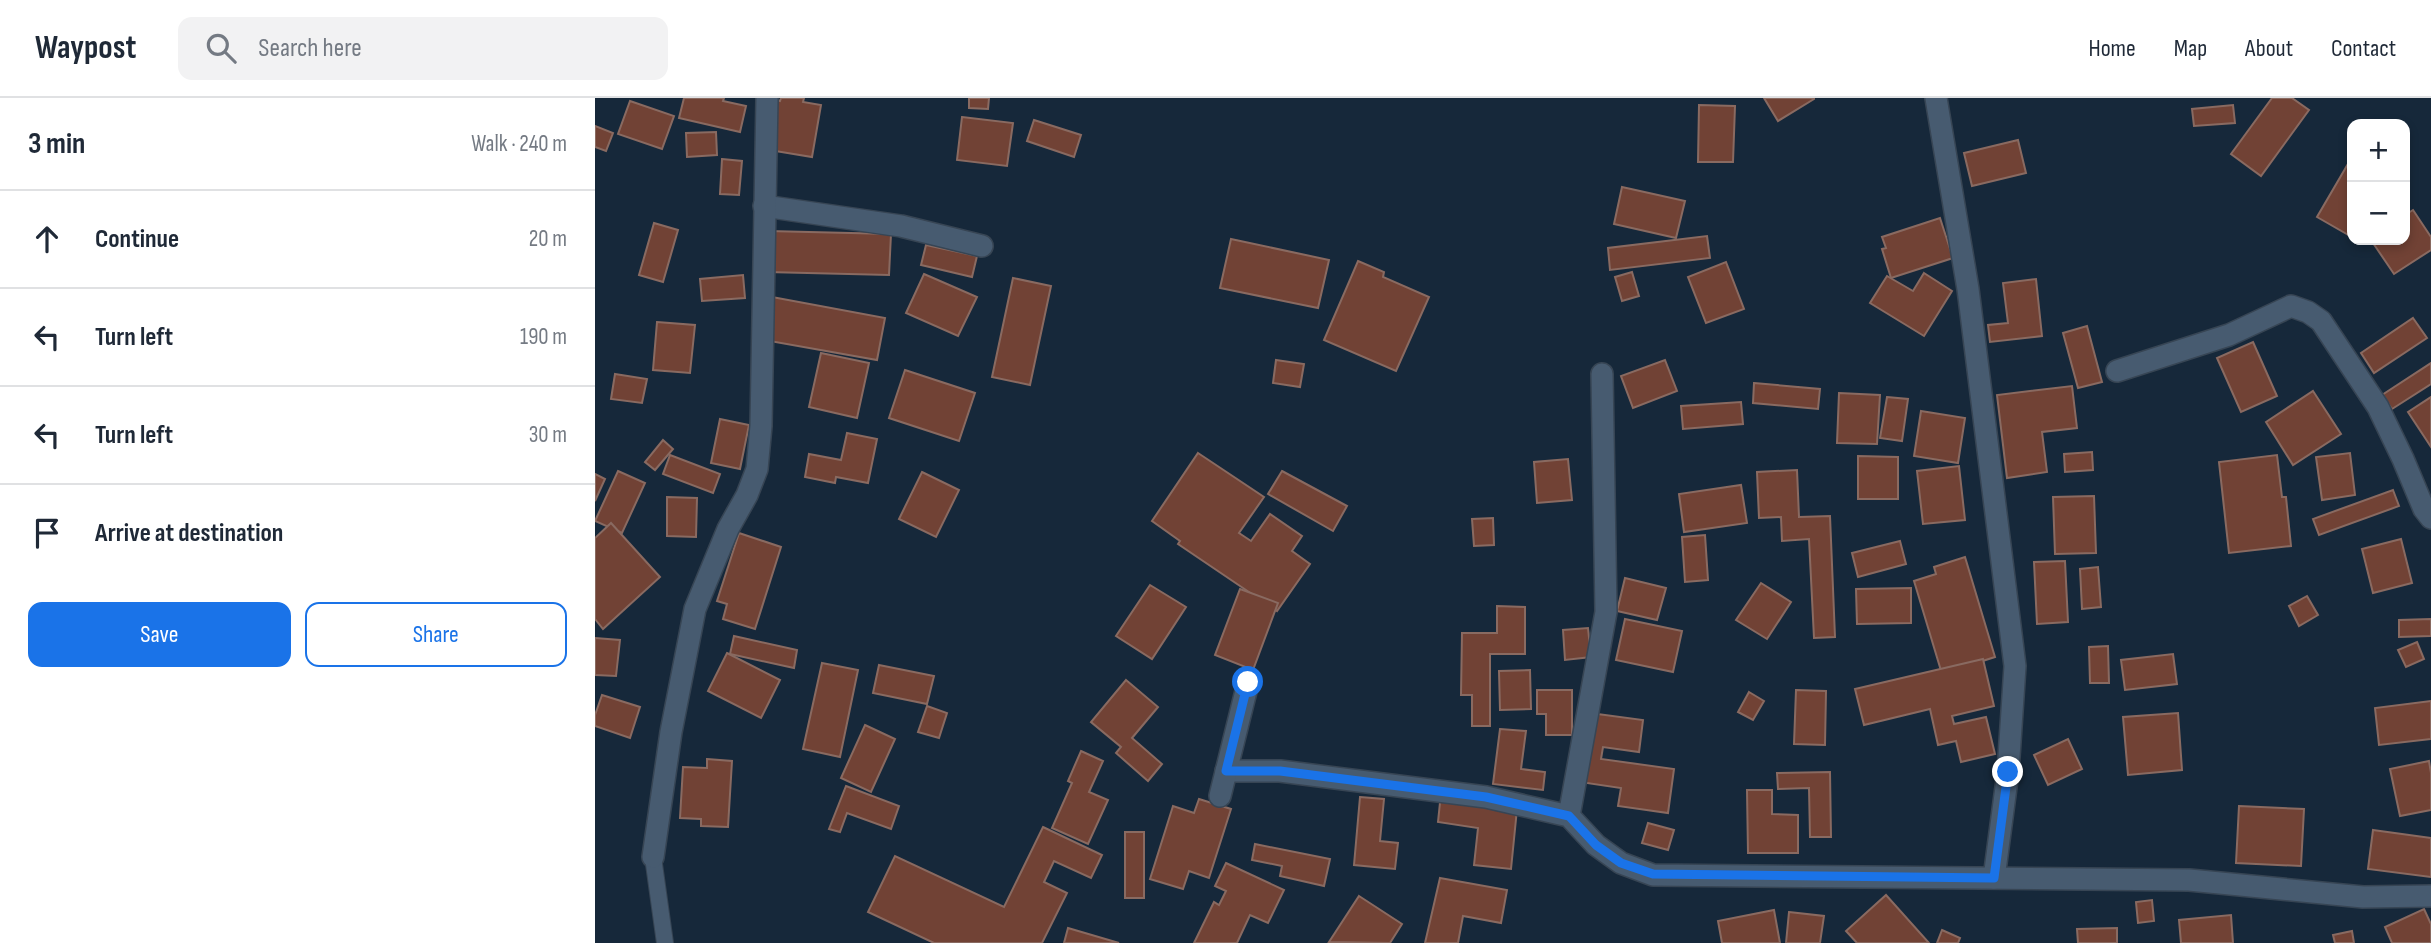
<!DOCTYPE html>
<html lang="en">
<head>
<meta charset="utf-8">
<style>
  body { margin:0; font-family:"Sofia Sans Condensed",sans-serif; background:#f2f2f3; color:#1f2937 }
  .controls { position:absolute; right:21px; top:21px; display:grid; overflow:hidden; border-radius:14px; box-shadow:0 4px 10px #0003 }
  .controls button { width:63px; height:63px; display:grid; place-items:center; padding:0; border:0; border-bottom:2px solid #e0e1e3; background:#fff; color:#1f2937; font:35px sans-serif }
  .stop { position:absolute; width:21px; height:21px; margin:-16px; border:5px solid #1a73e8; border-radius:50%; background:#fff }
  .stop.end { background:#1a73e8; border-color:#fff; box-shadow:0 2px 7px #0008 }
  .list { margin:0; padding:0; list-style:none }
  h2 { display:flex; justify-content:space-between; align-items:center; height:91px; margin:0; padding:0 28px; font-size:30px }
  h2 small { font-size:23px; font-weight:400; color:#747a83 }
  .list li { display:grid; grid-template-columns:46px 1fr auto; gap:21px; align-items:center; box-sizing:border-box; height:98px; padding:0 28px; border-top:2px solid #e0e1e3 }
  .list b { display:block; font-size:26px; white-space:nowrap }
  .list em { font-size:23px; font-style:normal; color:#747a83 }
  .actions { display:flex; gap:14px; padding:21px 28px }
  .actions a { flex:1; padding:16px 0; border:2px solid #1a73e8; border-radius:14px; text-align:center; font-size:24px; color:#1a73e8 }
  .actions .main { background:#1a73e8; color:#fff }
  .icon { flex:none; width:38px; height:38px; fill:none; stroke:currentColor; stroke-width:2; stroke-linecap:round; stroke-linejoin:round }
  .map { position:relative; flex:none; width:1836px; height:845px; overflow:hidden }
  header { display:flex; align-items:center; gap:42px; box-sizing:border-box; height:98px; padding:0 35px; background:#fff; border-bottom:2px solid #e0e1e3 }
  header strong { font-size:33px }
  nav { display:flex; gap:38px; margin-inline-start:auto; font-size:24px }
  .search { width:490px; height:63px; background:#f2f2f3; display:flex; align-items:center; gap:18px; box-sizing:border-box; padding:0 24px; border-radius:14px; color:#747a83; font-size:26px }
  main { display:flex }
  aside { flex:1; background:#fff }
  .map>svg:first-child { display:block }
  .building { fill:#714235; stroke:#896a61; stroke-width:2 }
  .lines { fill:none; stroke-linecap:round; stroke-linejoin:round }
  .service-casing { stroke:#374554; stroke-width:18 }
  .minor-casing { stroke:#374554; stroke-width:24 }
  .service { stroke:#475b70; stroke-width:16 }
  .minor { stroke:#475b70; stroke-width:21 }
  .route { stroke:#1a73e8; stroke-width:9 }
</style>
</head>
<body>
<header>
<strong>Waypost</strong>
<div class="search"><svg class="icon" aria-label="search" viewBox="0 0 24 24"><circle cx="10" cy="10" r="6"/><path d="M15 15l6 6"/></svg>Search here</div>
<nav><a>Home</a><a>Map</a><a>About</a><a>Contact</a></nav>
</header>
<main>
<aside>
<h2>3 min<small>Walk · 240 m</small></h2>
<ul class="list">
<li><svg class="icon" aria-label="ahead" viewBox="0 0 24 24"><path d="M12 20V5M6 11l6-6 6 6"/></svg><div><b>Continue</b></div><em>20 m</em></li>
<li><svg class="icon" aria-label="left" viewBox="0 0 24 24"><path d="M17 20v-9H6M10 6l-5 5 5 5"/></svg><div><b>Turn left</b></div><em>190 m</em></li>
<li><svg class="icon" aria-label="left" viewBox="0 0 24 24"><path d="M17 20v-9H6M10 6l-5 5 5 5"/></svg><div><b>Turn left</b></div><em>30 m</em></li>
<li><svg class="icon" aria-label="arrive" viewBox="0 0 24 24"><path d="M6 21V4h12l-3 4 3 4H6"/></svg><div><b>Arrive at destination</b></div></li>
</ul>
<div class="actions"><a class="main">Save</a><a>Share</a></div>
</aside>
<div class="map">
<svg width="1836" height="845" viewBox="0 0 1836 845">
  <rect width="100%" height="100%" fill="#16283a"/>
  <!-- building -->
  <g class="building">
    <polygon points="89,0 129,0 128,3 151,8 145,34 84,20"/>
    <polygon points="186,0 209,0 208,4 226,7 217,59 174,52 182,2 185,3"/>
    <polygon points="374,0 394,0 393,11 374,10"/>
    <polygon points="1169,0 1219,0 1219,1 1183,23"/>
    <polygon points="1677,0 1697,0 1714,12 1666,78 1636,56"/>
    <polygon points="35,3 79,18 67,51 23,36"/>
    <polygon points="1104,7 1140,8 1138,64 1103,64"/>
    <polygon points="1638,7 1640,25 1599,28 1597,11"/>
    <polygon points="367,19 418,25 412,68 362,62"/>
    <polygon points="439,22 486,37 479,59 432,43"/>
    <polygon points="0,28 18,35 11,53 0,49"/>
    <polygon points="121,34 122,57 92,59 91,35"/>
    <polygon points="1423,42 1431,75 1377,88 1369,55"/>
    <polygon points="1757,59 1757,139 1722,119"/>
    <polygon points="127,61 147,63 144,97 125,96"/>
    <polygon points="1027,89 1090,103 1081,140 1019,126"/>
    <polygon points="1818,112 1836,139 1836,152 1799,176 1776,142 1810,142 1810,117"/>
    <polygon points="1345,120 1358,160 1296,180 1287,151 1291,150 1287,139"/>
    <polygon points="59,125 83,132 68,184 44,177"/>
    <polygon points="173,133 296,136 294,177 172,174"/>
    <polygon points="1112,138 1115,160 1015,172 1013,150"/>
    <polygon points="636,141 734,162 723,210 625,190"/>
    <polygon points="331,147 382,158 377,179 326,167"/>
    <polygon points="763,163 789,174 788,179 834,199 801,273 729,242"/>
    <polygon points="1131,164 1149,211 1111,225 1093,179"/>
    <polygon points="1037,174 1044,198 1027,203 1020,179"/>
    <polygon points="1329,175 1357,193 1329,238 1275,205 1292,178 1318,193"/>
    <polygon points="329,176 382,199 363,238 311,215"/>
    <polygon points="148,177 150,200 107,203 105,181"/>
    <polygon points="418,180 456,188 435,287 397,279"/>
    <polygon points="1441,181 1447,238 1395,244 1393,227 1413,225 1408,185"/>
    <polygon points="177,199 290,220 282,262 169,242"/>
    <polygon points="1818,220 1832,240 1779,275 1766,255"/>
    <polygon points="62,224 100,227 95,275 58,272"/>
    <polygon points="1492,228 1507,284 1483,290 1468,235"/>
    <polygon points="1658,244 1682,298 1646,314 1622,260"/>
    <polygon points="226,255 274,265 262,320 214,309"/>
    <polygon points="681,262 709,266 705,289 678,285"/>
    <polygon points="1070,262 1082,293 1038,310 1026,278"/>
    <polygon points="1836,265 1836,286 1797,311 1787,297"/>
    <polygon points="310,272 380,295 364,343 294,320"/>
    <polygon points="20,276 52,281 47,305 16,301"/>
    <polygon points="1159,285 1225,291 1223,311 1158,305"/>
    <polygon points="1477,288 1482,330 1447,334 1452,374 1412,380 1402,297"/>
    <polygon points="1718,293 1746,336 1698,367 1671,324"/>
    <polygon points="1244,295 1285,297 1282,346 1242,345"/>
    <polygon points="1292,299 1313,301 1307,343 1285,340"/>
    <polygon points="1836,299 1836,349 1813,314"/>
    <polygon points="1146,304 1148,326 1088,331 1086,308"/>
    <polygon points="1326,313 1370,320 1363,365 1319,358"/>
    <polygon points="125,321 154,327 145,371 116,365"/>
    <polygon points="252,335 282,341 273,385 241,379 240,385 210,379 214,356 246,362"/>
    <polygon points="68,342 78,351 60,372 50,364"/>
    <polygon points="1497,354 1498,372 1470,374 1469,356"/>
    <polygon points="603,355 669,399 644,435 656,443 675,416 707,438 697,453 715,466 682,513 583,446 585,443 557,423"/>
    <polygon points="1755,355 1760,397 1727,402 1721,359"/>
    <polygon points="75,357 125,376 118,395 68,376"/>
    <polygon points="1682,357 1687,399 1691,399 1696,448 1634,455 1624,364"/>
    <polygon points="1263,358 1303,359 1303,401 1263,401"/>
    <polygon points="973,361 977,402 942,405 939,364"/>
    <polygon points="1364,368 1370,422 1328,426 1322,373"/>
    <polygon points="1202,372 1204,419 1235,418 1240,539 1219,540 1214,441 1187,443 1186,419 1164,420 1162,374"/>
    <polygon points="23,373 50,385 27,435 0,423"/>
    <polygon points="687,373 752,408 738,433 673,396"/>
    <polygon points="327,374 364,392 341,439 304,421"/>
    <polygon points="0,376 10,381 0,403"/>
    <polygon points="1146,387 1152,425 1089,434 1084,396"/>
    <polygon points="1798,392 1804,408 1724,437 1718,421"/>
    <polygon points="1499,398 1501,455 1460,456 1458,399"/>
    <polygon points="72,399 102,400 101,439 72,438"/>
    <polygon points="898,420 899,447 879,448 877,421"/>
    <polygon points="16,425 65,479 8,531 0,521 0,440"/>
    <polygon points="144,435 186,449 160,531 128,521 132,506 122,503"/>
    <polygon points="1110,437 1113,482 1090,484 1087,439"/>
    <polygon points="1806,441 1817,485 1778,495 1767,451"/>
    <polygon points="1305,443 1311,466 1263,479 1257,455"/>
    <polygon points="1370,459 1400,559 1347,576 1319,483 1341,476 1339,469"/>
    <polygon points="1470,463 1473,524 1442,526 1439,464"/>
    <polygon points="1503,469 1506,509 1487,511 1485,471"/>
    <polygon points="1030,480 1071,490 1062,522 1022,513"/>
    <polygon points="1166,485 1196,504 1172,541 1141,522"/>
    <polygon points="555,487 591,509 557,561 521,538"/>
    <polygon points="1316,490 1316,525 1262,526 1261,491"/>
    <polygon points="645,491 683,505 658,572 620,557"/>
    <polygon points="1712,498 1723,517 1704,528 1694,508"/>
    <polygon points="902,508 930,509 930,556 895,556 895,628 877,628 877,597 866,597 867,535 902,535"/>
    <polygon points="1030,521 1087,533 1078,574 1021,562"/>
    <polygon points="1836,521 1836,538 1804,539 1804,522"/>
    <polygon points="993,530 996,559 970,562 968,532"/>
    <polygon points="139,538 202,552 199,570 135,556"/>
    <polygon points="0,540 25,542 21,578 0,577"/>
    <polygon points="1822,544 1829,561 1811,569 1803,552"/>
    <polygon points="1513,548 1514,585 1495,585 1494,549"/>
    <polygon points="132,555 185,582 166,620 113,593"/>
    <polygon points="1578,556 1582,586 1530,592 1526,562"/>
    <polygon points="1388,561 1399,608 1357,618 1359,626 1391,619 1400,656 1366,664 1361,643 1343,647 1335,611 1269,627 1260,591"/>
    <polygon points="227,565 263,572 245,659 208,651"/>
    <polygon points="284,567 339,578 332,606 278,595"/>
    <polygon points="935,572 936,611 905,612 904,573"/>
    <polygon points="531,582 563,609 537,640 567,666 553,683 521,655 526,649 496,624"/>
    <polygon points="942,592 977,592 977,637 951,637 951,616 942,616"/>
    <polygon points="1201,592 1231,593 1230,647 1199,646"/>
    <polygon points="1154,594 1169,603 1158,622 1143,614"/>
    <polygon points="7,597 45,609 35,640 0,628 0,617"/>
    <polygon points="1836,603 1836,641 1784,647 1780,610"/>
    <polygon points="332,608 352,615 344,640 323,634"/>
    <polygon points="995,615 1048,622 1044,654 1008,649 1006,661 1079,671 1073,715 1023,708 1026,690 985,684"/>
    <polygon points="1583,615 1587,672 1533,677 1528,619"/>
    <polygon points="270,627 300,641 276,694 246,680"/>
    <polygon points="905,631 931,633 926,671 950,674 948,692 898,686"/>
    <polygon points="1473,641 1487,671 1453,687 1439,657"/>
    <polygon points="486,653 508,663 494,694 513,702 493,746 457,730 477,685 473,683"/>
    <polygon points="112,661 137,663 133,729 106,728 106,721 85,720 88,669 112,670"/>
    <polygon points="1834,663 1836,675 1836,712 1805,718 1795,671"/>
    <polygon points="1235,674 1236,739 1215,739 1214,690 1183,691 1182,675"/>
    <polygon points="251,688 304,708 296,731 252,715 245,734 234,731"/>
    <polygon points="1152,692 1177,692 1177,716 1203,717 1203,755 1153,755"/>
    <polygon points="846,695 922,711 916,771 879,767 883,730 843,724"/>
    <polygon points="765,699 789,701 785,743 803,745 800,771 759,767"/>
    <polygon points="604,701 636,711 614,780 594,773 588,791 555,781 578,708 599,715"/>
    <polygon points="1644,708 1709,711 1706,768 1641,765"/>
    <polygon points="1053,725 1079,732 1073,752 1047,745"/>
    <polygon points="448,729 507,757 496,780 459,763 449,784 472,795 447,845 339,845 273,814 300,758 409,809"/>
    <polygon points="1778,732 1836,740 1836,779 1773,771"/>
    <rect x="530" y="734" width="19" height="66"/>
    <polygon points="660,746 735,761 729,788 685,778 687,768 657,762"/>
    <polygon points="631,765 689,792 673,825 655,817 642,845 599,845 619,804 624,807 631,793 620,788"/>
    <polygon points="845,780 912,792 906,825 868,818 863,845 830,845"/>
    <polygon points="1291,797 1334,845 1262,845 1251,833"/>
    <polygon points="764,798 807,826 795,845 734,844"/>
    <polygon points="1557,802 1559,823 1543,825 1541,804"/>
    <polygon points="1829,811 1836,826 1836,845 1797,845 1790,829"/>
    <polygon points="1179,812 1185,845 1127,845 1123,823"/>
    <polygon points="1194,814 1229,818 1225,845 1191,845"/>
    <polygon points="1636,817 1638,845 1586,845 1584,822"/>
    <polygon points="473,830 524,845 469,845"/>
    <polygon points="1522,830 1522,845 1483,845 1482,831"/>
    <polygon points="1347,832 1365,840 1363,845 1342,845"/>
    <polygon points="1757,833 1759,845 1740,845 1738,837"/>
  </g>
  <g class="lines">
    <!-- service casing -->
    <g class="service-casing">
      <polyline id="service" points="58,759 70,845"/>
    </g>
    <!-- minor casing -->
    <g class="minor-casing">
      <g id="minor">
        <polyline points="1341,0 1373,191 1420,568 1413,674 1399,780"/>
        <polyline points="169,108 306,128 387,148"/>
        <polyline points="1522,273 1634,237 1696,208 1713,214 1726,223 1783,309 1808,361 1829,411 1836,420"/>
        <polyline points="631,673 685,673 891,699 974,718 1001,747 1026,765 1058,777 1594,782 1768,799 1836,798"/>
        <polyline points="625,698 653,585"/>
        <polyline points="974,718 1011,514 1007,276"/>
        <polyline points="58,759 76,634 100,511 133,431 152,397 162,371 166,328 172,0"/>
      </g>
    </g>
    <!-- service -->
    <use href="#service" class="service"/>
    <!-- minor -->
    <use href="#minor" class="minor"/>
  </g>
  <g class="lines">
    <!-- route -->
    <polyline class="route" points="653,584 631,673 685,673 891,699 974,718 1001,747 1026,765 1058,776 1399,780 1413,674"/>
  </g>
</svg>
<div class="controls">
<button>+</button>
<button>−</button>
</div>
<div class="stop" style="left:653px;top:584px"></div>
<div class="stop end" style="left:1413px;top:674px"></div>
</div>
</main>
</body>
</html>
